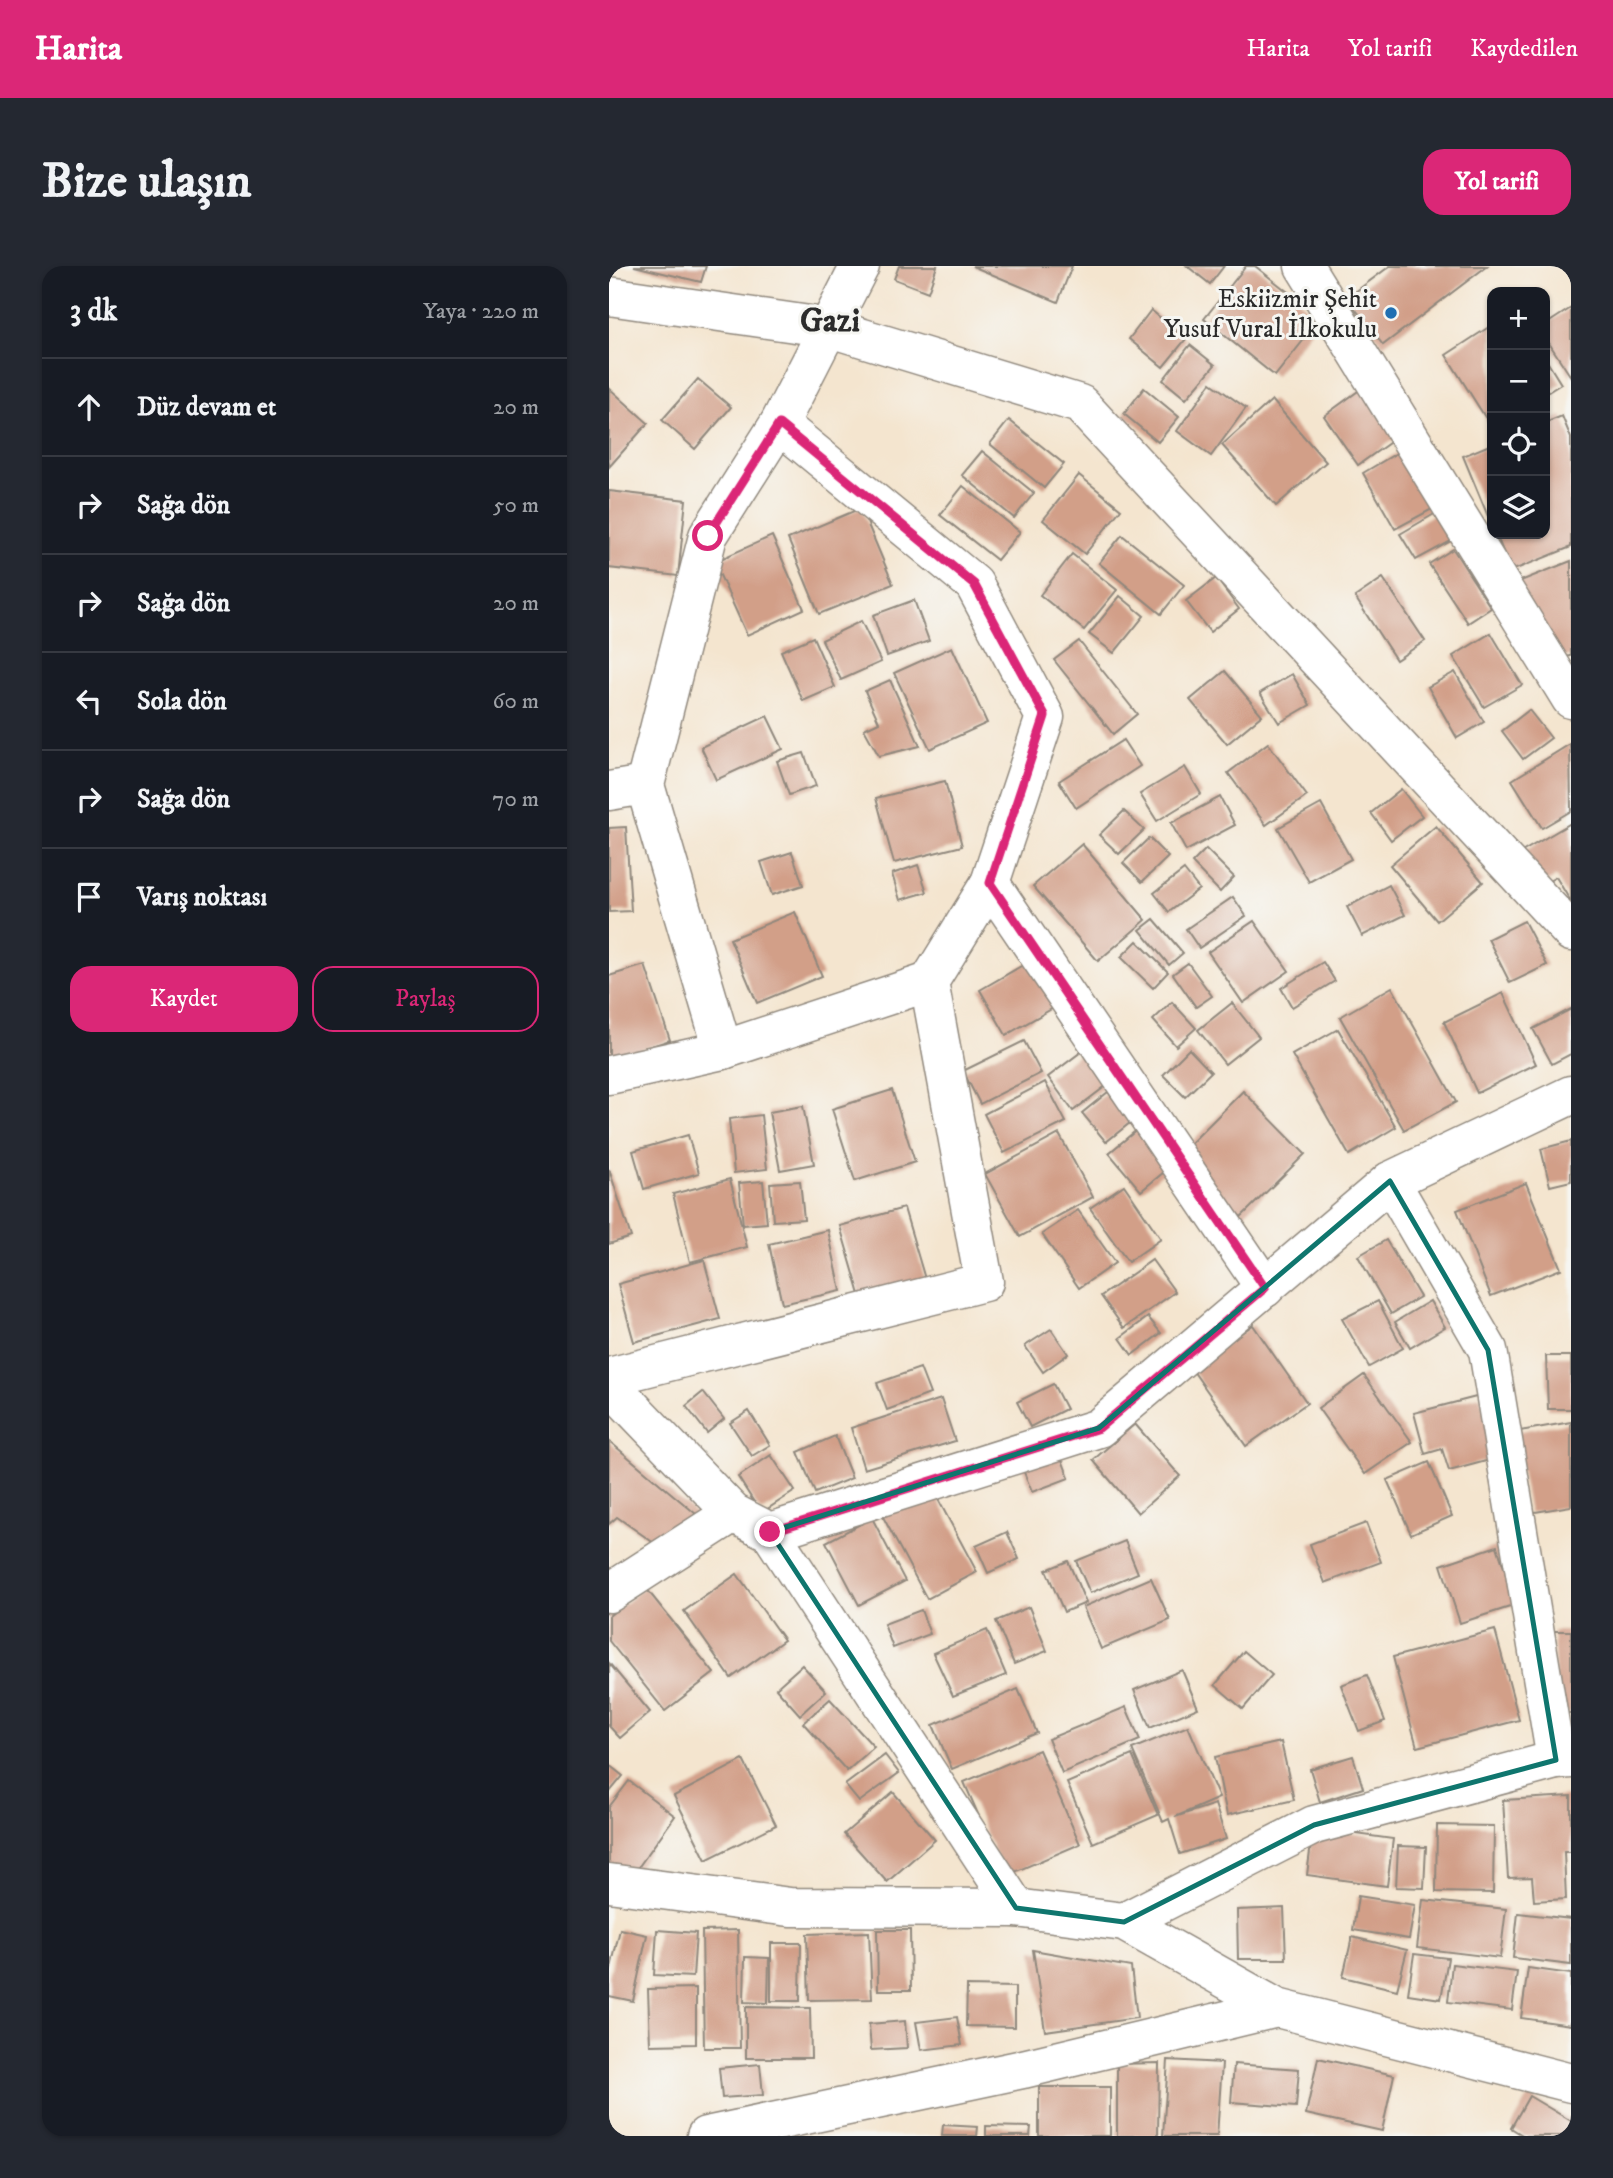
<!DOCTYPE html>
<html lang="tr">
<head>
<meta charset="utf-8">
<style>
  body { margin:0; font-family:"IM FELL DW Pica",serif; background:#242831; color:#f1f3f6 }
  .controls { position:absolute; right:21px; top:21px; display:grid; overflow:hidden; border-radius:14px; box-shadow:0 2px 5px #0004 }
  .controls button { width:63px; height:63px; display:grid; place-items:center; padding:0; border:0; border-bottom:2px solid #363941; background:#171b24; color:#f1f3f6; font:35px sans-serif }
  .stop { position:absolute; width:21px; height:21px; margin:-16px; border:5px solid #db2777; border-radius:50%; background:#fff }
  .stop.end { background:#db2777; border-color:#fff; box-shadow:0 2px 7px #0008 }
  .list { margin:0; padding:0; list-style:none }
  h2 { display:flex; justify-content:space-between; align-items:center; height:91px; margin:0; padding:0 28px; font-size:30px }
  h2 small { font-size:23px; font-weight:400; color:#9ea1a6 }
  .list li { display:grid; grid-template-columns:46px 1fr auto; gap:21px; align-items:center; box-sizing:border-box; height:98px; padding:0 28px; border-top:2px solid #363941 }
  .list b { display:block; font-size:26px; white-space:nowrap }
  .list em { font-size:23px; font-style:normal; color:#9ea1a6 }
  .actions { display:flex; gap:14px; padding:21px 28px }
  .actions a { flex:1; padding:16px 0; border:2px solid #db2777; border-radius:21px; text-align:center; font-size:24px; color:#db2777 }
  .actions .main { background:#db2777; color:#fff }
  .icon { flex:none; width:38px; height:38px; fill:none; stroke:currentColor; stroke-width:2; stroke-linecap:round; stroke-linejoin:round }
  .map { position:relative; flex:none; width:962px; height:1870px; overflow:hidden; border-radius:21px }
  header { display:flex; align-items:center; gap:42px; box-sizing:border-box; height:98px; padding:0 35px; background:#db2777; color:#fff }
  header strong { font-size:33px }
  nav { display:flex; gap:38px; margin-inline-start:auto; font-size:24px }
  .intro { display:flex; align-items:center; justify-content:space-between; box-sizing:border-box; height:168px; padding:0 42px }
  h1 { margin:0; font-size:49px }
  .button { padding:18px 32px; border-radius:21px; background:#db2777; color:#fff; font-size:24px; font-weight:700 }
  main { display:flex; gap:42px; padding:0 42px }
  aside { flex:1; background:#171b24; border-radius:21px; box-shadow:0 2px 5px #0004 }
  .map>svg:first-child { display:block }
  .building { fill:#d29f88 }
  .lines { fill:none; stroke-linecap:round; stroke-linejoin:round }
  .minor-casing { stroke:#90887d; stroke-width:41 }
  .minor { stroke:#fff; stroke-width:38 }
  .route { stroke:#db2777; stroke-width:9 }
  .marked { fill:none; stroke:#0f766e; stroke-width:5; stroke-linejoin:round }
  .poi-dot { fill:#1f6fb2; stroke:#f6f6f2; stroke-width:2.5 }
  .labels { text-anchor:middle; stroke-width:6; stroke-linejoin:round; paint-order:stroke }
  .poi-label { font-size:26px; fill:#2b2b2b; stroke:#f6f6f2; text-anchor:end }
  .district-label { font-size:33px; font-weight:bold; fill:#2b2b2b; stroke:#f6f6f2 }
</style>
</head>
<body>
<header>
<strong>Harita</strong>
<nav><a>Harita</a><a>Yol tarifi</a><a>Kaydedilen</a></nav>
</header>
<div class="intro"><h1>Bize ulaşın</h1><a class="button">Yol tarifi</a></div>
<main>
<aside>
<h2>3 dk<small>Yaya · 220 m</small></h2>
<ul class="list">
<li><svg class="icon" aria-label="ahead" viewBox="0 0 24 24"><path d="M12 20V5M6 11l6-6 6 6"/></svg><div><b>Düz devam et</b></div><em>20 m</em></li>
<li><svg class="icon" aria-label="right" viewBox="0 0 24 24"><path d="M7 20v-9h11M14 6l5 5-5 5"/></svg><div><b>Sağa dön</b></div><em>50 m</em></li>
<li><svg class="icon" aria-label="right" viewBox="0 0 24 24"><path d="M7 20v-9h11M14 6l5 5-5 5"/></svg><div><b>Sağa dön</b></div><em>20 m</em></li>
<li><svg class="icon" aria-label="left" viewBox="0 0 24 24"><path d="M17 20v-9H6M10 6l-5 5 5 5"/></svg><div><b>Sola dön</b></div><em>60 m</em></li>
<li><svg class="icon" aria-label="right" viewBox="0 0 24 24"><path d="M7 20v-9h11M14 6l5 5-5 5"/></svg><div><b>Sağa dön</b></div><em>70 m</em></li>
<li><svg class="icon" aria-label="arrive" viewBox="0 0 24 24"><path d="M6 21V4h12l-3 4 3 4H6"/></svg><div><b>Varış noktası</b></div></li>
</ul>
<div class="actions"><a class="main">Kaydet</a><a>Paylaş</a></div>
</aside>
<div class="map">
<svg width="962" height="1870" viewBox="0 0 962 1870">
  <rect width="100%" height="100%" fill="#f6f6f2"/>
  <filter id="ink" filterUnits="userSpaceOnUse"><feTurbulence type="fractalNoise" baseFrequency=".0143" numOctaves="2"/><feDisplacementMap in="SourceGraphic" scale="14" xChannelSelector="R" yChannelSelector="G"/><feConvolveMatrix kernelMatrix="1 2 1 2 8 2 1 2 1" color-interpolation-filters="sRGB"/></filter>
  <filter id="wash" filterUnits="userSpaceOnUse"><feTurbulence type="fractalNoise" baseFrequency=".00686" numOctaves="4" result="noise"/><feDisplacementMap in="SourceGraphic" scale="28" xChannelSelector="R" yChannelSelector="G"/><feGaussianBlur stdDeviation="1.57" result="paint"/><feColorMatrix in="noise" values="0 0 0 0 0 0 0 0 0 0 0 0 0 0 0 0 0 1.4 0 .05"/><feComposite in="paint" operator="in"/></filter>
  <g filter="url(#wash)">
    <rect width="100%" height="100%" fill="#f4e5cf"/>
    <g id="blocks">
      <!-- building -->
      <g class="building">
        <polygon points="25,0 97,0 92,16"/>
        <polygon points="290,0 328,0 319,26 285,13"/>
        <polygon points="363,0 463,0 449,36"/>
        <polygon points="578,0 615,0 601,18"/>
        <polygon points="637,0 646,0 712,52 666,110 595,53"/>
        <polygon points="781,0 878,0 774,79 738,32"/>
        <polygon points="962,42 962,111 936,71 936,59"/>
        <polygon points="542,44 577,73 554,101 520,73"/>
        <polygon points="883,59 883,162 837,89"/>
        <polygon points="581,79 606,99 577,133 554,114"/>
        <polygon points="936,92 952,118 936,128"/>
        <polygon points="89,113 122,141 86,183 53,154"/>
        <polygon points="602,117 637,142 602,190 568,165"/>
        <polygon points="0,122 39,157 0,201"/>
        <polygon points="535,122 570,151 549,176 515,148"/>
        <polygon points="752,123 787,172 749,199 715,150"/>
        <polygon points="663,134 717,196 667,240 613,179"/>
        <polygon points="953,150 962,172 962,281 902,305 887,268 936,268 936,157"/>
        <polygon points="400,154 455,198 435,222 381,178"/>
        <polygon points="883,178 883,260 854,190"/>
        <polygon points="793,184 825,242 786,263 754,207"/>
        <polygon points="373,185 425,227 405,252 353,209"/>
        <polygon points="470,209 512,243 476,288 434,254"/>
        <polygon points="354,220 411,266 388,294 331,249"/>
        <polygon points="0,225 77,234 69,310 0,302"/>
        <polygon points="252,242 284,318 210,348 179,273"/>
        <polygon points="827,247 844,274 807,294 791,268"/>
        <polygon points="513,269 575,319 552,348 490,297"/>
        <polygon points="163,270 195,343 138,369 105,296"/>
        <polygon points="844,283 882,342 859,357 820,298"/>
        <polygon points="463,288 508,324 475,364 431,329"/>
        <polygon points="962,295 962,390 949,392 909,316"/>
        <polygon points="607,312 630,343 601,366 577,335"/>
        <polygon points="774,312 816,375 787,394 746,331"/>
        <polygon points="511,330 535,350 505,387 480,368"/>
        <polygon points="305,334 320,375 278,390 264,349"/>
        <polygon points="252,355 272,396 232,414 213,374"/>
        <polygon points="882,367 913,419 875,441 844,390"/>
        <polygon points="204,371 226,421 194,435 172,385"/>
        <polygon points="470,375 528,448 504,468 445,394"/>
        <polygon points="343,381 378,457 321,483 285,407"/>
        <polygon points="616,405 653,449 618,478 581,434"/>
        <polygon points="846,406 875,456 848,472 819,421"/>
        <polygon points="683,408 701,439 670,457 651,427"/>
        <polygon points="281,414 311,480 270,490 255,463 270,456 256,425"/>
        <polygon points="920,444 942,472 914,493 893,465"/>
        <polygon points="158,450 174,483 107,514 92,481"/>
        <polygon points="514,474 531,500 467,542 450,515"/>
        <polygon points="659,477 698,530 657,559 619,507"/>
        <polygon points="961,478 962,545 933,562 903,514"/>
        <polygon points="195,487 207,520 180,529 168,495"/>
        <polygon points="576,501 592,528 548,555 531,528"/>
        <polygon points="336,515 353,580 285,597 267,532"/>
        <polygon points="792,523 813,550 782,574 762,547"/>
        <polygon points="611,531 626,559 577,585 562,557"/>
        <polygon points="712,538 742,593 700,616 669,562"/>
        <polygon points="515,545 535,564 510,588 490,569"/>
        <polygon points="962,557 962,636 947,611 931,620 911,587"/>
        <polygon points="827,560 874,616 828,655 781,599"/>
        <polygon points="17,561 22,645 0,646 0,562"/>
        <polygon points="540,572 559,591 533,616 514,597"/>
        <polygon points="473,578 537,654 489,695 424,620"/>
        <polygon points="597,583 625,611 611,626 583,597"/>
        <polygon points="183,586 194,619 163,629 152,596"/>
        <polygon points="309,599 318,626 291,634 283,608"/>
        <polygon points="575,604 590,623 560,646 545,627"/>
        <polygon points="780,619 796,649 753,670 738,641"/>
        <polygon points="624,631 637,650 590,682 577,663"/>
        <polygon points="186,646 213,710 148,737 121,673"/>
        <polygon points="545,653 574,687 560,699 531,664"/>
        <polygon points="645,655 680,705 634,737 599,686"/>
        <polygon points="915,655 938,699 901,717 879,673"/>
        <polygon points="528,675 559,706 544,722 512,691"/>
        <polygon points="426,692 453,737 397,769 371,724"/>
        <polygon points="714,696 726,715 683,741 672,722"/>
        <polygon points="579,697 603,730 587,741 564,708"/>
        <polygon points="36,699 61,774 0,794 0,710"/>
        <polygon points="783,721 847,836 795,864 731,751"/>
        <polygon points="894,727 927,798 868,827 835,756"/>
        <polygon points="563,736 587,762 567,780 544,754"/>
        <polygon points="623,737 650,771 616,798 589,764"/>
        <polygon points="962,743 962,788 943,798 924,763"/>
        <polygon points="729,763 787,861 740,889 683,789"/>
        <polygon points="415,775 432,807 371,838 354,805"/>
        <polygon points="476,783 502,816 464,845 439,811"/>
        <polygon points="580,783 602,806 576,831 554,809"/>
        <polygon points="436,816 457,856 395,887 375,848"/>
        <polygon points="283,824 306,896 246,915 223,843"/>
        <polygon points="634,825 696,888 632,951 570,889"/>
        <polygon points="499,826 522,856 497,876 473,847"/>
        <polygon points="194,840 205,898 171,904 160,846"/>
        <polygon points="152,849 158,903 125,907 120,853"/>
        <polygon points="529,863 561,901 532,925 500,887"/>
        <polygon points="450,868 484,931 411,971 376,908"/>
        <polygon points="79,869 90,907 35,923 24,885"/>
        <polygon points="962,875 962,915 941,920 932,883"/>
        <polygon points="0,903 22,971 0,978"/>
        <polygon points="121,913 138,981 81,996 64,928"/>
        <polygon points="154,915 158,957 134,959 130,917"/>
        <polygon points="191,915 195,953 164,955 161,917"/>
        <polygon points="917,917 952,1003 882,1030 848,944"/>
        <polygon points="515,919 552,973 519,996 481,942"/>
        <polygon points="295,942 316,1013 252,1032 231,960"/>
        <polygon points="469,944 506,997 470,1022 433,968"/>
        <polygon points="219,964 232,1025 173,1038 160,978"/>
        <polygon points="777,974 811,1031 782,1048 749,990"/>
        <polygon points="95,994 111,1053 25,1076 9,1018"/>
        <polygon points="543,994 566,1026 515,1062 492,1030"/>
        <polygon points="769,1035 794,1082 760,1101 733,1053"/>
        <polygon points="821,1035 836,1061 801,1082 786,1056"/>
        <polygon points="539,1051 552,1067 523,1089 511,1072"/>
        <polygon points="644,1059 698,1137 637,1180 582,1102"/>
        <polygon points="442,1063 459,1088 434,1106 416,1080"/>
        <polygon points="937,1090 962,1090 962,1143 939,1143"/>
        <polygon points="311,1102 321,1128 278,1144 268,1117"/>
        <polygon points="755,1109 803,1176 756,1208 709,1142"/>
        <polygon points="444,1118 457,1143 421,1161 408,1136"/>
        <polygon points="94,1126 115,1153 98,1167 77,1140"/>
        <polygon points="871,1130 888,1192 840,1205 833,1183 816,1188 805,1147"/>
        <polygon points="332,1133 346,1175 255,1203 242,1162"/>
        <polygon points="140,1145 161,1179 143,1190 121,1157"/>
        <polygon points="962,1156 962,1240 920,1247 905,1166"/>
        <polygon points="526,1158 571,1210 529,1247 484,1194"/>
        <polygon points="226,1170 243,1212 206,1227 189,1186"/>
        <polygon points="0,1175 87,1248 52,1282 8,1251 0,1258"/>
        <polygon points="450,1186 460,1212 423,1226 413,1201"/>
        <polygon points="162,1189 186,1225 152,1247 129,1211"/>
        <polygon points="820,1196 843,1250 802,1268 778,1214"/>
        <polygon points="323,1222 368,1306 318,1333 273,1249"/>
        <polygon points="263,1252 296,1315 250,1339 217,1276"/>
        <polygon points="757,1257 772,1296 716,1317 701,1278"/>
        <polygon points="398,1266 410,1293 379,1307 367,1280"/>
        <polygon points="516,1275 529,1307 481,1327 467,1295"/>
        <polygon points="888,1280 907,1339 851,1357 832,1299"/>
        <polygon points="459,1295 477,1337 455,1346 437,1304"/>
        <polygon points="128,1308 175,1374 122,1412 75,1345"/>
        <polygon points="542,1312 561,1354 492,1383 474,1341"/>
        <polygon points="36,1321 105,1407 56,1445 0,1375 0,1350"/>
        <polygon points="420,1341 438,1385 405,1398 387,1355"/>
        <polygon points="312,1344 321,1368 284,1382 275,1358"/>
        <polygon points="378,1364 397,1409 344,1430 324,1387"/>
        <polygon points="886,1364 910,1454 808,1481 784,1391"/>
        <polygon points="944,1365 962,1365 962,1447 948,1447"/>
        <polygon points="635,1385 663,1409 634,1443 606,1419"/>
        <polygon points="0,1397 41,1446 11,1472 0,1460"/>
        <polygon points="193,1399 217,1425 191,1449 167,1422"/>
        <polygon points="573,1404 589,1442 541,1462 525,1424"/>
        <polygon points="758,1409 776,1455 750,1465 732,1419"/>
        <polygon points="409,1423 428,1467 343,1503 324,1459"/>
        <polygon points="221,1433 265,1481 238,1505 194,1457"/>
        <polygon points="517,1441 531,1474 453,1507 439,1473"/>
        <polygon points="579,1460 610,1532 566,1551 606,1538 617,1573 571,1588 560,1553 554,1556 523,1483"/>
        <polygon points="672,1476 685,1534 618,1549 606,1491"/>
        <polygon points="430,1484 471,1578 396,1610 355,1516"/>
        <polygon points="276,1489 290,1507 250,1536 236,1519"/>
        <polygon points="523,1489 549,1549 484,1577 458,1517"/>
        <polygon points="744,1490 754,1522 711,1536 701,1503"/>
        <polygon points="134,1494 167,1559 97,1594 65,1530"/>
        <polygon points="0,1499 14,1510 0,1527"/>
        <polygon points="20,1515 66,1550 23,1610 0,1602 0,1541"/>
        <polygon points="284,1526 326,1574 278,1616 235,1568"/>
        <polygon points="962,1530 962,1586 955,1586 957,1633 925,1635 923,1611 899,1612 894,1534"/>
        <polygon points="828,1559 885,1560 884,1627 827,1626"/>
        <polygon points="704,1562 784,1573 778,1620 698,1609"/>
        <polygon points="789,1580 817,1581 815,1622 787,1621"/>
        <polygon points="749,1630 806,1639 800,1673 744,1664"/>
        <polygon points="814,1634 897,1643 891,1692 808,1682"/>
        <polygon points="675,1642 677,1693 629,1693 628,1644"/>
        <polygon points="909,1647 962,1653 962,1699 904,1692"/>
        <polygon points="11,1663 38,1669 24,1735 0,1730 0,1711"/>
        <polygon points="48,1664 87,1667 84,1711 45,1709"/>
        <polygon points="129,1664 131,1782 95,1782 93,1665"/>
        <polygon points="268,1664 301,1664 302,1724 269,1724"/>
        <polygon points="260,1666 263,1733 200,1734 198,1668"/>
        <polygon points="743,1671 798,1684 788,1724 734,1711"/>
        <polygon points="162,1677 192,1677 191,1735 162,1735"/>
        <polygon points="424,1684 522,1701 528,1752 436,1765"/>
        <polygon points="805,1688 839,1692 832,1733 799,1728"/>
        <polygon points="136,1691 160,1692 159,1737 135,1736"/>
        <polygon points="843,1698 908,1706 903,1744 839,1736"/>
        <polygon points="919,1702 962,1708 962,1759 912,1752"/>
        <polygon points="358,1720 406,1721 406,1761 357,1760"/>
        <polygon points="87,1722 87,1778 41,1779 39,1723"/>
        <polygon points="137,1741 201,1742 202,1792 137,1792"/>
        <polygon points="348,1751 353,1779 312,1784 307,1756"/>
        <polygon points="296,1755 298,1782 262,1784 260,1758"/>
        <polygon points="709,1792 785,1809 773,1865 697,1848"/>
        <polygon points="559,1794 613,1797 608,1870 554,1870"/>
        <polygon points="550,1797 549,1870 508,1870 508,1798"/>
        <polygon points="151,1798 154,1829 113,1832 110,1802"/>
        <polygon points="625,1798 690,1803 687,1841 622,1836"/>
        <rect x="430" y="1821" width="71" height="49"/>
        <polygon points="920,1830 962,1855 962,1870 915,1870 902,1862"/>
        <polygon points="334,1859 369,1861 368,1870 333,1870"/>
        <polygon points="377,1860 422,1861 421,1870 377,1870"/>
      </g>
    </g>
  </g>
  <g filter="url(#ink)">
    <use href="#blocks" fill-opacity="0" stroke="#90887d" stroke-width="2"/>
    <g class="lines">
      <!-- minor casing -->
      <g class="minor-casing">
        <g id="minor">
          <polyline points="695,0 962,433"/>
          <polyline points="0,30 221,62 471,138 962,666"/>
          <polyline points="0,525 36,519"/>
          <polyline points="381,617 656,1022"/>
          <polyline points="114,784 36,519 99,270 170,158 251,0"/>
          <polyline points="0,809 114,784 320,716 381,617 436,451 365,318 170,158"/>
          <polyline points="781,915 879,1084 947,1494"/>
          <polyline points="0,1111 375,1016 320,716"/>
          <polyline points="0,1118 124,1247 161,1266 407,1642"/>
          <polyline points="161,1266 490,1162 781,915 962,829"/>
          <polyline points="0,1327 124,1247"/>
          <polyline points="0,1617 181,1641 407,1642 515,1656 668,1742 962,1817"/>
          <polyline points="515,1656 705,1559 947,1494 962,1493"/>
          <polyline points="97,1870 414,1803 668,1742"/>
        </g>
      </g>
      <!-- minor -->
      <use href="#minor" class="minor"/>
    </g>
  </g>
  <g class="lines" filter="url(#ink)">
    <!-- route -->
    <polyline class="route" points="99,270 170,158 365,318 436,450 381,617 656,1022 490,1162 161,1266"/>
  </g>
  <!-- marked area -->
  <path class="marked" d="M781 915 879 1084 947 1494 705 1559 515 1656 407 1642 161 1266 490 1162Z"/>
  <!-- markers -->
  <circle class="poi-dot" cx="782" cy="47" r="7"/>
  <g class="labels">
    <!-- poi labels -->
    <g class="poi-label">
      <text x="768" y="41">Eskiizmir Şehit<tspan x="768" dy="30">Yusuf Vural İlkokulu</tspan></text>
    </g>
    <!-- district labels -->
    <g class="district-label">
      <text x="221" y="65">Gazi</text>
    </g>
  </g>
</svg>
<div class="controls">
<button>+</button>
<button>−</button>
<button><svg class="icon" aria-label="locate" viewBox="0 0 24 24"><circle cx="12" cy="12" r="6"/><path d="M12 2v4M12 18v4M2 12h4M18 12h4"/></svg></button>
<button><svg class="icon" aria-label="layers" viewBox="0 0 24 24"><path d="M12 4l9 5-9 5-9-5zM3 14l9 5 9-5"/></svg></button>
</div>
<div class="stop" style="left:99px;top:270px"></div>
<div class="stop end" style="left:161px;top:1266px"></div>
</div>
</main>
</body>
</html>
